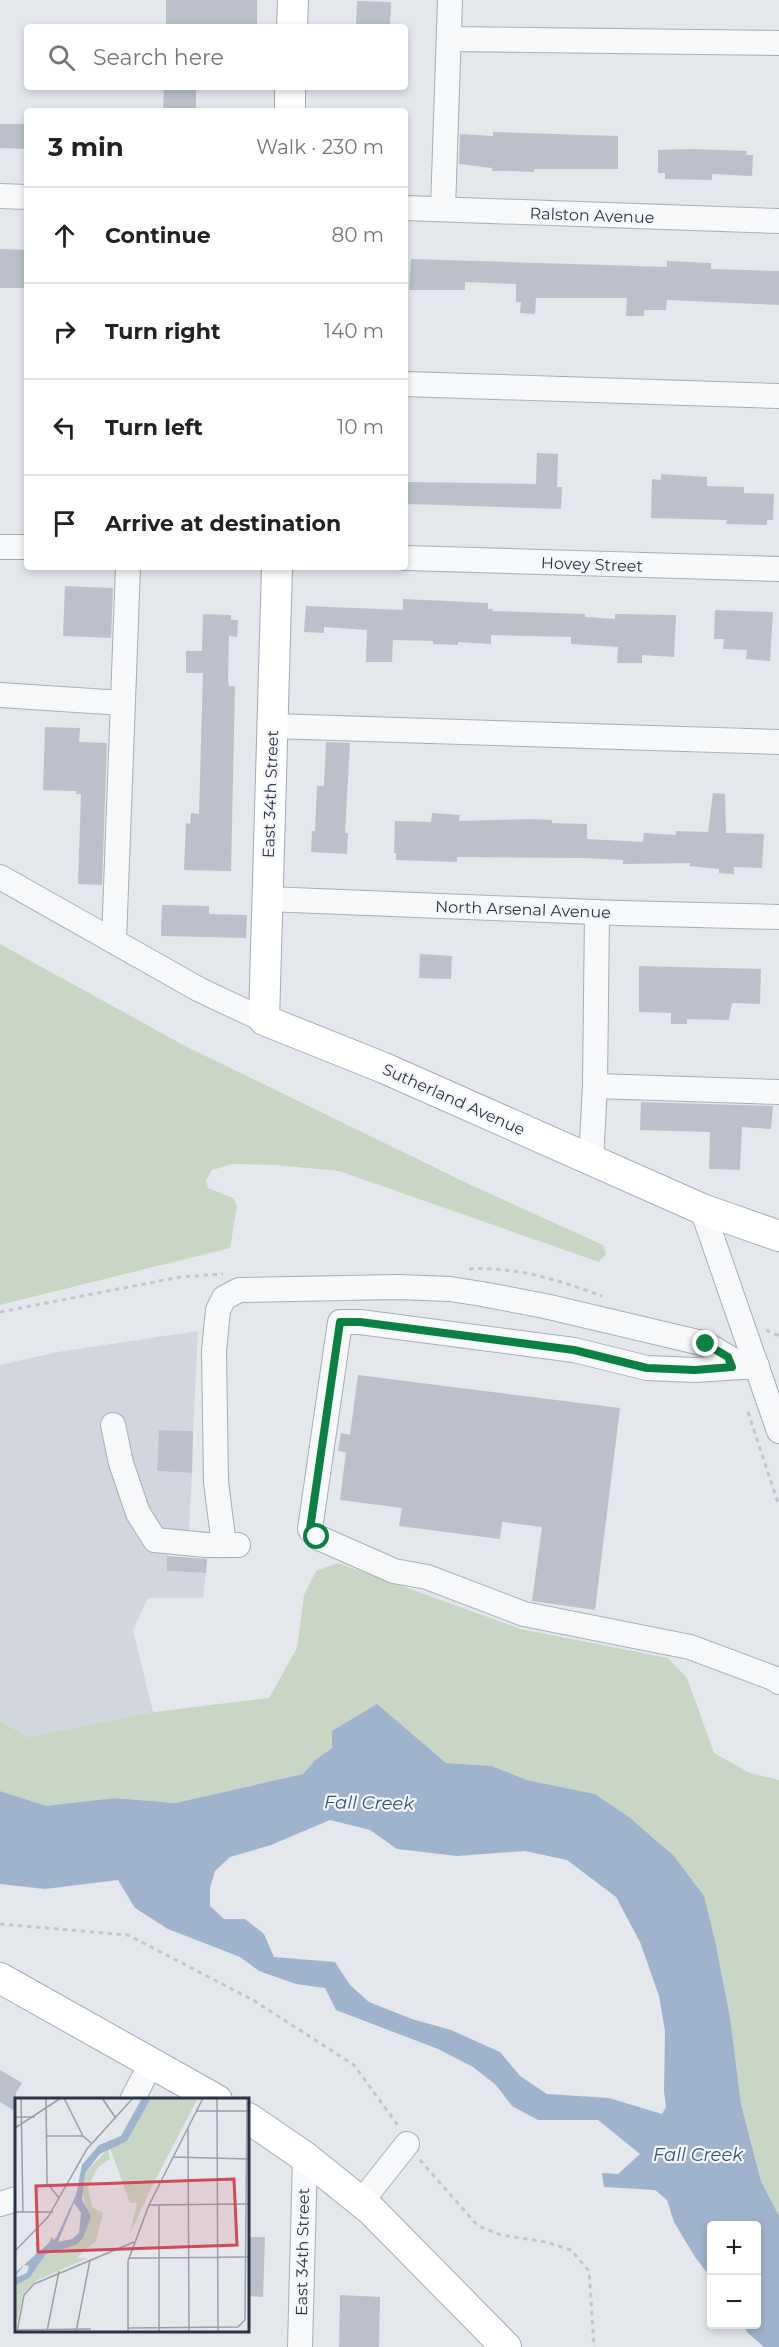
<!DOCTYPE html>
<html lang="en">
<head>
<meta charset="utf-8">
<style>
  body { margin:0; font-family:Montserrat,sans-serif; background:#f6f6f6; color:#222 }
  .controls { position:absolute; right:18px; bottom:18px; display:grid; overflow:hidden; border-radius:6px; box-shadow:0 3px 9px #0003 }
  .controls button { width:54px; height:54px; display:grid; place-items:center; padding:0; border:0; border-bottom:2px solid #e0e0e0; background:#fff; color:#222; font:30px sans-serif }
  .stop { position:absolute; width:18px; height:18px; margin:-14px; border:4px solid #0b8043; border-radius:50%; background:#fff }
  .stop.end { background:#0b8043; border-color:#fff; box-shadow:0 2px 6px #0008 }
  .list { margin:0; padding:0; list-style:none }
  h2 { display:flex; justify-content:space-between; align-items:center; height:78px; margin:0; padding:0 24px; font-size:26px }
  h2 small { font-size:20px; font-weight:400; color:#767676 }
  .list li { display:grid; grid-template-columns:39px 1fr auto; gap:18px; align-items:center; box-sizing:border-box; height:96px; padding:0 24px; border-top:2px solid #e0e0e0 }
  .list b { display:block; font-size:22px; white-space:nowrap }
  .list em { font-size:20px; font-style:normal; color:#767676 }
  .icon { flex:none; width:33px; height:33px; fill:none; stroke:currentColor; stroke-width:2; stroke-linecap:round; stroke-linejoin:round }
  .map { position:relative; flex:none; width:779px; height:2347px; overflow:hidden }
  .search { position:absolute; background:#fff; box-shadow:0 3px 9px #0003; left:24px; top:24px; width:384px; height:66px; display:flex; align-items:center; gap:15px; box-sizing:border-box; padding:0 21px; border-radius:6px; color:#767676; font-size:22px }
  .panel { position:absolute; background:#fff; box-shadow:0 3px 9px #0003; left:24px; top:108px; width:384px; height:462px; border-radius:6px }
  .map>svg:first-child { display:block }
  .built { fill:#d2d6de }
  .green { fill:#c9d6c5 }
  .water { fill:#9fb4cc; fill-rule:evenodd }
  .building { fill:#bbc0ca }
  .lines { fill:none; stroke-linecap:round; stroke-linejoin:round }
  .minor-casing { stroke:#a9aeb7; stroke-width:26 }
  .major-casing { stroke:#a3abb8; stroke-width:32 }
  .path { stroke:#c2c5cb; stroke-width:3; stroke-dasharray:4.5 4.5; stroke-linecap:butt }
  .minor { stroke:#f7f8fa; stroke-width:24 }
  .major { stroke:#fff; stroke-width:30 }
  .route { stroke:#0b8043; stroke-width:8 }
  .labels { text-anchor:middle; stroke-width:4.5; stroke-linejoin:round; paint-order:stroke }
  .street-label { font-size:16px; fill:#2b3445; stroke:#f4f6f9 }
  .water-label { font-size:18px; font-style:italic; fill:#34527a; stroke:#f4f6f9 }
  .inset-road { fill:none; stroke:#9a9fa9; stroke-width:1.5 }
  .view { fill:#d1495b; fill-opacity:0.15; stroke:#d1495b; stroke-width:3 }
  .inset-edge { fill:none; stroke:#2b3445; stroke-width:3 }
</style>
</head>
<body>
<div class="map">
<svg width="779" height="2347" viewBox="0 0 779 2347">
  <rect width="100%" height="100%" fill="#e4e7ec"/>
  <!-- built -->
  <polygon class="built" points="198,1331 193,1431 159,1430 157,1471 192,1473 188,1550 168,1549 167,1571 206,1573 203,1598 148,1598 133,1630 153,1712 28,1737 0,1721 0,1365 58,1352"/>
  <!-- green -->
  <g class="green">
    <polygon points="0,944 185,1046 475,1187 603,1245 606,1254 599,1262 339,1171 276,1165 233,1164 212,1170 206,1180 208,1188 233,1198 237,1206 230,1248 0,1305"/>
    <polygon points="338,1563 521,1629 668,1658 687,1678 714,1753 750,1773 779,1780 779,2216 761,2181 741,2104 730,2017 716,1945 673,1855 629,1817 595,1794 527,1780 492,1766 446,1763 377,1705 332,1748 315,1760 303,1774 175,1803 115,1798 46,1807 0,1791 0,1721 28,1737 153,1712 269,1698 297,1648 304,1595 316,1571"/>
  </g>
  <!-- water -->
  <path class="water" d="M377 1704 446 1763 492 1766 527 1780 595 1794 629 1817 673 1855 704 1896 716 1945 730 2017 741 2104 761 2181 779 2216V2347H764L748 2333 743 2325 756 2324V2226H712L711 2278 695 2257 674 2222 667 2200 655 2190 604 2187 602 2173 618 2174 640 2154 598 2120H538L512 2106 496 2085 473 2067 438 2049 336 2010 325 1988 296 1984 259 1971 240 1957 168 1929 135 1908 118 1880 45 1889 0 1884V1791L46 1806 115 1798 175 1803 303 1774 315 1760 332 1748V1731ZM330 1820 370 1830 397 1849 457 1856 525 1851 567 1860 616 1897 640 1942 659 1996 665 2031 664 2091 666 2107 662 2114 609 2098 547 2094 520 2076 500 2052 451 2030 412 2019 369 2002 350 1985 335 1962 274 1957 264 1934 245 1919H224L210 1906V1888L215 1871 230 1857 271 1845Z"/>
  <!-- building -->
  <g class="building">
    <rect x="166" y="0" width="91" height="27"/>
    <polygon points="357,1 391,2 390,27 356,25"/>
    <polygon points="164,87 196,87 196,111 163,111"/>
    <polygon points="0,124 27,124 27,149 0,148"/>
    <polygon points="493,132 618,136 618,169 534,169 534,172 509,171 492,171 492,168 459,164 460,134 493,136"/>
    <polygon points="692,149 747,151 746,155 753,155 752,176 712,174 712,180 665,179 665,173 658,173 658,150"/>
    <polygon points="0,249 27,250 27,288 0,288"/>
    <polygon points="411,259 667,267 667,261 711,263 711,269 779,271 779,305 667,300 666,310 644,310 644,316 626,316 627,298 536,298 535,314 520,313 521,302 516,302 516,284 465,282 465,290 409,290"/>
    <polygon points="537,453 558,454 557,487 562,487 561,509 407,504 408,482 536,484"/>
    <polygon points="661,474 707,477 707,486 744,487 744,493 774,494 773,520 767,520 767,525 726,524 727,520 651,518 652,479 661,480"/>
    <polygon points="65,586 113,588 111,638 63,636"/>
    <polygon points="403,599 488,603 488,609 493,609 492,611 585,614 585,617 615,619 615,614 676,615 674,657 642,655 642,663 617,663 618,647 571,644 571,637 491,635 491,644 458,642 458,645 433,644 433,641 393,640 392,662 366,662 367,630 324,627 324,633 304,632 306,606 403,610"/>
    <polygon points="715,610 773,612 770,661 746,659 747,650 723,649 724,639 714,639"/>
    <polygon points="203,614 231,615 231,620 238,620 237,637 229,636 228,681 229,686 235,686 231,871 184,870 186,823 190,824 191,813 199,814 203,673 186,673 186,651 202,651"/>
    <polygon points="45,727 80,728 79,742 107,743 102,885 78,884 81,794 76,794 77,791 43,790"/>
    <polygon points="326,742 350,743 345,833 348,833 347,854 311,852 312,831 315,831 317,786 324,786"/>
    <polygon points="713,793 725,794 726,833 764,834 762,868 734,867 734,874 719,873 719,869 690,866 690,863 623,864 623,860 585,858 457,857 457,862 396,860 396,853 394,853 395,821 431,822 432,813 460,815 459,821 533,819 552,820 552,823 587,824 587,839 643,842 644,833 676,835 676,831 708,832"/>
    <polygon points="162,905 209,906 209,914 247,915 246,938 161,936"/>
    <polygon points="420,954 452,956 451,979 419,978"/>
    <polygon points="639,966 761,969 760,1004 732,1003 729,1020 687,1019 687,1024 671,1024 671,1013 639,1012"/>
    <polygon points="641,1102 773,1106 771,1129 742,1127 740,1170 709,1169 710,1132 640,1130"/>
    <polygon points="358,1375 620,1408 595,1610 532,1601 542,1527 502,1522 500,1539 399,1526 402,1508 340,1500 346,1452 338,1451 341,1433 350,1435"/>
    <polygon points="159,1430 193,1431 192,1473 157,1471"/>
    <polygon points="167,1556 207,1559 206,1573 167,1571"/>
    <polygon points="0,2070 22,2083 16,2093 16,2112 0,2102"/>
    <polygon points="248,2237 265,2237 263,2297 248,2296"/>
    <polygon points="340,2295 380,2297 379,2347 339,2347"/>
  </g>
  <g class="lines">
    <!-- minor casing -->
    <g class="minor-casing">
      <g id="minor">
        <polyline points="449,39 779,43"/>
        <polyline points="0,196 27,197"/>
        <polyline points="405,208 779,221"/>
        <polyline points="443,209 450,0"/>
        <polyline points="405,384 779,396"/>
        <polyline points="0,547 27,547"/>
        <polyline points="405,558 779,569"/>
        <polyline points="0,695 122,703"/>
        <polyline points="272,726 779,742"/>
        <polyline points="0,877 200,990 264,1020"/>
        <polyline points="267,899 620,913 779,917"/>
        <polyline points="114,941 128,567"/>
        <polyline points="595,1086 779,1092"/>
        <polyline points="591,1159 595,1086 597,912"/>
        <polyline points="702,1209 779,1431"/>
        <polyline points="757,1366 695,1370 647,1368 574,1350 360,1322 340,1322 310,1529 317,1537 394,1571 427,1577 524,1614 690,1647 773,1678 779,1682"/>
        <polyline points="113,1425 121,1463 138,1513 155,1540 206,1545 238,1545"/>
        <polyline points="224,1545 216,1482 214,1351 218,1310 224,1298 239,1290 398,1287 450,1289 482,1294 545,1306 706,1344 745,1367"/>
        <polyline points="132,2100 152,2062"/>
        <polyline points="361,2202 407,2144"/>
        <polyline points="0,2204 16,2199"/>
        <polyline points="300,2347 305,2157"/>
      </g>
    </g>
    <!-- major casing -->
    <g class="major-casing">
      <g id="major">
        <polyline points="292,27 293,0"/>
        <polyline points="290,111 290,87"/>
        <polyline points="277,567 264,1020 384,1068 702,1209 779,1236"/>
        <polyline points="0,1978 217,2100"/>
        <polyline points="248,2118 305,2157 371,2210 506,2347"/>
      </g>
    </g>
    <!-- path -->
    <g class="path">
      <path d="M469 1269C515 1266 559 1280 602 1296"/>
      <polyline points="0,1312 180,1277 223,1274"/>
      <polyline points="766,1330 779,1336"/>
      <polyline points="748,1412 779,1506"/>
      <polyline points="0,1924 128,1935 253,2000 354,2065 399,2127"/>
      <polyline points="420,2160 478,2226 501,2235 546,2242 571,2250 589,2271 594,2347"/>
    </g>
    <!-- minor -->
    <use href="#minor" class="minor"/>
    <!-- major -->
    <use href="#major" class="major"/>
  </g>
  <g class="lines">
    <!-- route -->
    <polyline class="route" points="317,1537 310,1529 340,1322 360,1322 574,1350 647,1368 695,1370 732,1367 728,1357 706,1344"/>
  </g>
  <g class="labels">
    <!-- street labels -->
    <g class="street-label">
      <text transform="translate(592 215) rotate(2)" y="6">Ralston Avenue</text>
      <text transform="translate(592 564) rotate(2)" y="6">Hovey Street</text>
      <text transform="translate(270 794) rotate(-88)" y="6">East 34th Street</text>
      <text transform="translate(523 909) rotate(2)" y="6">North Arsenal Avenue</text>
      <text transform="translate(454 1099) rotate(24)" y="6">Sutherland Avenue</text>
      <text transform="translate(302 2252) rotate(-89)" y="6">East 34th Street</text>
    </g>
    <!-- water labels -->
    <g class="water-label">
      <text transform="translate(369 1803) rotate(1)" y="6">Fall Creek</text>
      <text x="698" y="2161">Fall Creek</text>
    </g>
  </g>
  <!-- overview -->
  <g transform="translate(15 2098)">
    <rect width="234" height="234" fill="#e4e7ec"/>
    <path d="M183 0 136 90 115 136 122 105H115L95 50 112 43 135 1ZM93 51 95 61 83 69 73 89 77 109 88 115 81 143 61 160H73L20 183 8 196 3 221 0 220V188L19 174 31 156 61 147 69 137 72 115 67 91 70 75Z" fill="#c9d6c5"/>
    <path d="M127 0H136L112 43 85 56 70 75 67 102 76 118 68 140 61 147 31 156 15 179 0 188V180L12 175 14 168 9 167 0 179 2 173 35 144 36 139 39 142 42 138 61 97 67 67 84 47 106 38ZM59 105 66 115 64 135 57 141 43 144Z" fill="#9fb4cc" fill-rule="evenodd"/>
    <path class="inset-road" d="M6 0 8 114M31 0 32 85 44 100M49 0 68 38 76 45M87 0 100 19M202 0 203 234M182 13H232M0 19H20M0 30 46 0M173 30 174 234M32 38H68M158 59 234 61M134 107 188 0M144 107V234M0 114H38M0 153 33 119 72 51 118 0M114 160 233 159M113 230 223 229 230 222 232 0M2 232 76 231M32 233 44 173M2 234 9 197 19 186 119 144M61 234 75 162M113 234V163L134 107 234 106"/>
    <path class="view" d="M219 81 222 147 23 154 21 88Z"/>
    <rect width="234" height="234" class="inset-edge"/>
  </g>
</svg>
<div class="controls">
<button>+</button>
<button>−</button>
</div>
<div class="stop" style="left:317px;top:1537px"></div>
<div class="stop end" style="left:706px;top:1344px"></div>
<div class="search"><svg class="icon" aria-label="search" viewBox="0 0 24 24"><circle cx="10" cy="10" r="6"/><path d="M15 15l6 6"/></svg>Search here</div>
<section class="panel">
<h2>3 min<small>Walk · 230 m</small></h2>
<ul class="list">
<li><svg class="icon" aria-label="ahead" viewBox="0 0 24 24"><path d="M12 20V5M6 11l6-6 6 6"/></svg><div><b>Continue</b></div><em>80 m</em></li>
<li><svg class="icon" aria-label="right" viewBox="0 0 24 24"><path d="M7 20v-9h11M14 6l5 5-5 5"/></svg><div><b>Turn right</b></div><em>140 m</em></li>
<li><svg class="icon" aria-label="left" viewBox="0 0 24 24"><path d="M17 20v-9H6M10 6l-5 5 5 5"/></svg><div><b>Turn left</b></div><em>10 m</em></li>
<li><svg class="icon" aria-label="arrive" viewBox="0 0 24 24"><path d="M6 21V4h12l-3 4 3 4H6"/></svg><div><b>Arrive at destination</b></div></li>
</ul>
</section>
</div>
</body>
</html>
